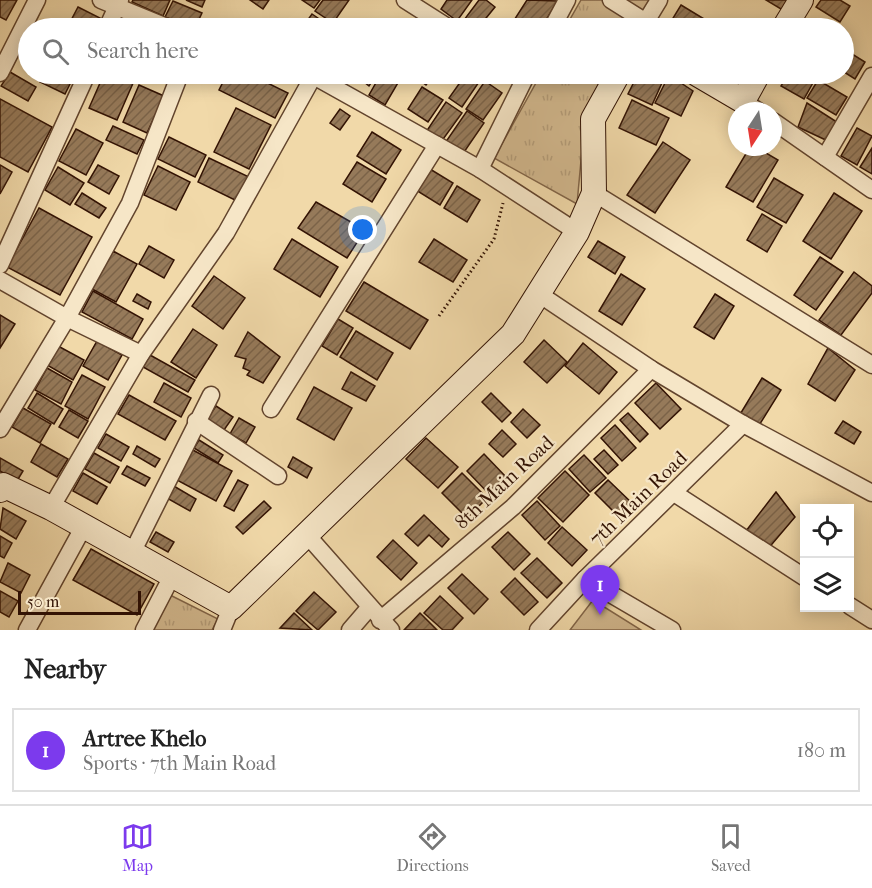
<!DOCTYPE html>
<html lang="en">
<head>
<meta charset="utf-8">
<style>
  body { margin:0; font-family:"IM FELL French Canon",serif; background:#f2f2f2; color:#222 }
  .controls { position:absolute; right:18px; bottom:18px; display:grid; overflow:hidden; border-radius:0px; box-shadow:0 3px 15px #0003 }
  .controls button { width:54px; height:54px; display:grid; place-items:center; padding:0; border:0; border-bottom:2px solid #e0e0e0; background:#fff; color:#222; font:30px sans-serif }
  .compass { position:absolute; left:728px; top:102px; width:54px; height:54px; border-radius:50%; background:#fff; box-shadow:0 3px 15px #0003; rotate:192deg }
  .scale { position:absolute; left:18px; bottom:15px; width:123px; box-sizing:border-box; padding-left:6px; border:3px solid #331304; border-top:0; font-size:16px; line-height:21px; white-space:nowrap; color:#331304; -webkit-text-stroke:4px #f6e6c7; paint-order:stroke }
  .you { position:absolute; left:363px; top:230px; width:21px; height:21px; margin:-15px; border:4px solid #fff; border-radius:50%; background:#1a73e8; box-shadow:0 0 0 9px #1a73e833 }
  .badge { display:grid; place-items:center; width:39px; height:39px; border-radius:50%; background:#7c3aed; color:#fff; font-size:20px; font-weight:700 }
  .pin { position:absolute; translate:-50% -50px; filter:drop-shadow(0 2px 3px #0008) }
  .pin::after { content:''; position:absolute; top:32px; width:21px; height:18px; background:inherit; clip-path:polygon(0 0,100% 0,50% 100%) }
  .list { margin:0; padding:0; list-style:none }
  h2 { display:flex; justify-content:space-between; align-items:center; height:78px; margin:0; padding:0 24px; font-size:26px }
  h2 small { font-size:20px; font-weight:400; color:#767676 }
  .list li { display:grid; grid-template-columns:39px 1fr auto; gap:18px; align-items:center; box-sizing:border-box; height:84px; margin:0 12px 12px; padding:0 12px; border:2px solid #e0e0e0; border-radius:0px }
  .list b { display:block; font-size:22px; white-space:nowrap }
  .list p { margin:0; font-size:20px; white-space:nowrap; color:#767676 }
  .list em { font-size:20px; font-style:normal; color:#767676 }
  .icon { flex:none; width:33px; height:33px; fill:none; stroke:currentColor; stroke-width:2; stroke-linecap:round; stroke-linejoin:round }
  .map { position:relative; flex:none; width:872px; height:630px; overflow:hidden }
  .search { position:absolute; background:#fff; box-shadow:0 3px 15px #0003; left:18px; right:18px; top:18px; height:66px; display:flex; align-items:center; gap:15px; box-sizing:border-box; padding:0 21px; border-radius:33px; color:#767676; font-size:22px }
  .sheet { height:174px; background:#fff }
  nav { display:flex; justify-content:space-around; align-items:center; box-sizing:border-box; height:84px; border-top:2px solid #e0e0e0; background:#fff; font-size:16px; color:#767676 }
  nav a { display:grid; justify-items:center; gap:3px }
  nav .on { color:#7c3aed }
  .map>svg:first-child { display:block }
  .park { fill:url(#park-tufts); stroke:#826548; stroke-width:1.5 }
  .pitch { fill:#d1b78d; stroke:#826548; stroke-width:1.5 }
  .building { fill:url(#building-hatch); stroke:#331304; stroke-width:1.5 }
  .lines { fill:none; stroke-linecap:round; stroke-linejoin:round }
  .street-casing { stroke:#62442d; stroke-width:19 }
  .secondary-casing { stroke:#331304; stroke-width:26 }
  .path { stroke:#331304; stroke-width:3; stroke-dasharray:1.5 3; stroke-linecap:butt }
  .street { stroke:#f6e6c7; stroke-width:16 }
  .secondary { stroke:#f6e6c7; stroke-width:24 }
  .labels { text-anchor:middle; stroke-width:4.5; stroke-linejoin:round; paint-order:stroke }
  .street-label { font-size:20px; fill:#331304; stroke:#f6e6c7 }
</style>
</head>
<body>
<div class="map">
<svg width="872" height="630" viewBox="0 0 872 630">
  <defs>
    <pattern id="park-tufts" width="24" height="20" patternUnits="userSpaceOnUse" patternTransform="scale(1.5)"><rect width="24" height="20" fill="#d1b78d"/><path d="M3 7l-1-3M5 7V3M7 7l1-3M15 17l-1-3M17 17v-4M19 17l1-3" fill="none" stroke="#b49c78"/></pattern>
    <pattern id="building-hatch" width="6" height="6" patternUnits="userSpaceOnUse" patternTransform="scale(1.5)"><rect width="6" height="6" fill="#967a5a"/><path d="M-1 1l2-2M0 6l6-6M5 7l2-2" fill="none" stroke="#7b6348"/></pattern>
  </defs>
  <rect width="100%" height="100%" fill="#f1d9a9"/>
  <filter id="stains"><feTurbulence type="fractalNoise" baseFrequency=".00333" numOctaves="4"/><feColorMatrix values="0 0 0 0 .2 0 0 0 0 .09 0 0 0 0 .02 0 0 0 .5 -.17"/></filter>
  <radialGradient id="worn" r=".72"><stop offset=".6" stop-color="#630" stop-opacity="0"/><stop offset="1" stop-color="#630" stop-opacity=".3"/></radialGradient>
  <!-- park -->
  <g class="park">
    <polygon points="581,0 651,0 635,28 565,28"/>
    <polygon points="541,74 609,74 585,117 577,204 494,158"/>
    <polygon points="170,595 218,619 212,630 152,630"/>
  </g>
  <!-- pitch -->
  <polygon class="pitch" points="593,600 641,630 570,630"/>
  <!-- building -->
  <g class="building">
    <polygon points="0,0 17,0 6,20 0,17"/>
    <polygon points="133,0 170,0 163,16 132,2"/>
    <polygon points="186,0 205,0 202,7"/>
    <polygon points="250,0 269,0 263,9"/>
    <polygon points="302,0 320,0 314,8"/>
    <polygon points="323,0 349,0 333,23 315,11"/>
    <polygon points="447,0 472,0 457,21 441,9"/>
    <polygon points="479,0 486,0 495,7 478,28 467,28 461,24"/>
    <polygon points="527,0 558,1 541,28 509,28"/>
    <polygon points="766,0 794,0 786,12"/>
    <polygon points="821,0 840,0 850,6 840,22 816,7"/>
    <polygon points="173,1 202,13 195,28 165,17"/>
    <polygon points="681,5 719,28 667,28"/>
    <polygon points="78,7 100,18 95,28 67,28"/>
    <polygon points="312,14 328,25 326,28 302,28"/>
    <polygon points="28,39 28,56 21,52"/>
    <polygon points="844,49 865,62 855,79 844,72"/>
    <polygon points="10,72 36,87 28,101 1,86"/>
    <polygon points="44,74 75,74 65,94 40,82"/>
    <polygon points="104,74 137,74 117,120 89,108"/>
    <polygon points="227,74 249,74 288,93 275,118 219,90"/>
    <polygon points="354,74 377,74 369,86"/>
    <polygon points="381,74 402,76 385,105 369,95"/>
    <polygon points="411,74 434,74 426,85"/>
    <polygon points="466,74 474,74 481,79 462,107 449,98"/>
    <polygon points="638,74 666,74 652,105 628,94"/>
    <polygon points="718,74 738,74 733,83"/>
    <polygon points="788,74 806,74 815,79 804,99 781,86"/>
    <polygon points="669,75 693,91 681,116 655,103"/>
    <polygon points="818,80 847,97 836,115 807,98"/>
    <polygon points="485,81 502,93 483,120 466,109"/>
    <polygon points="139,85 164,96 147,133 123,122"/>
    <polygon points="422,87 443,100 428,122 408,109"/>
    <polygon points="0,99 52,127 28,172 0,157"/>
    <polygon points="632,100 669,118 656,145 619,128"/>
    <polygon points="446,102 462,113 441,142 426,132"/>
    <polygon points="807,103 840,124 830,142 798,127"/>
    <polygon points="236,108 271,125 249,169 214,152"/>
    <polygon points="340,109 350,116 340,130 330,123"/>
    <polygon points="467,111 484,123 460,158 443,146"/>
    <polygon points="113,126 144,140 137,154 106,140"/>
    <polygon points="857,128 872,136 857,165 841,156"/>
    <polygon points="76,129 103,143 86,175 59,161"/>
    <polygon points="372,132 401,150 386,174 357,156"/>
    <polygon points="169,137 206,155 195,177 158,159"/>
    <polygon points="663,142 690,160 655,213 627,195"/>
    <polygon points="750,147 756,147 778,160 753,202 726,187"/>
    <polygon points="872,148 872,174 860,167"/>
    <polygon points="209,158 249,177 237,201 198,182"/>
    <polygon points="357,162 386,179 372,202 343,184"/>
    <polygon points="0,165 12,172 0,194"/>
    <polygon points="98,165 119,176 109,194 88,182"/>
    <polygon points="158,166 190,182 176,210 144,195"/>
    <polygon points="425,166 453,183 440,205 411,187"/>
    <polygon points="58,167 84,183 70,205 45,190"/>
    <polygon points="774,178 803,195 786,223 757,207"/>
    <polygon points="457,186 480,200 467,222 444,208"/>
    <polygon points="82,193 106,208 99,218 75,204"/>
    <polygon points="834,193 862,211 831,259 803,241"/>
    <polygon points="316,202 365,230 347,258 298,228"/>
    <polygon points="39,208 92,237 60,295 7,267"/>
    <polygon points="762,214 782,226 767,252 747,240"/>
    <polygon points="292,239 338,267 320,297 274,269"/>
    <polygon points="434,239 467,260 453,282 419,262"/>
    <polygon points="598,241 625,257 615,274 588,257"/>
    <polygon points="149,246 174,260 164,278 139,264"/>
    <polygon points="113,251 137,264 116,302 92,289"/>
    <polygon points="820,257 843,272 816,310 794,295"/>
    <polygon points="854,272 872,286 872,293 841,335 819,320"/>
    <polygon points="621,274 645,289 622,325 599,311"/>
    <polygon points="214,276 245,298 223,329 192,306"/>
    <polygon points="364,282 428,320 410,349 346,311"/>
    <polygon points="93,291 143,319 132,339 82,312"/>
    <polygon points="137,294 151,302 148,309 133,301"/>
    <polygon points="715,294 734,306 714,339 694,327"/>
    <polygon points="0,315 15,324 0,348"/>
    <polygon points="338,319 353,328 337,355 322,346"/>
    <polygon points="193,329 217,345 196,378 171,362"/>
    <polygon points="356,331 393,353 377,380 340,357"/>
    <polygon points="248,332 280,357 263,383 247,375 250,371 243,368 246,359 235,356"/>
    <polygon points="544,340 567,362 547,383 524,362"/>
    <polygon points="97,341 122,355 108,380 83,366"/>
    <polygon points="583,343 617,372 599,394 565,366"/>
    <polygon points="58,346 84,360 73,380 47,365"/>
    <polygon points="828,348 855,370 835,401 808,384"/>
    <polygon points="150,355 195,380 188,392 143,367"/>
    <polygon points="47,368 72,382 61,404 35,390"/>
    <polygon points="351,372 375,386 366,401 342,389"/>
    <polygon points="82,375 105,387 88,419 65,406"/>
    <polygon points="762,378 781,390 758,427 739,416"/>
    <polygon points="164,383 191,398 181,417 154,402"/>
    <polygon points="656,383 681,409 660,429 635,403"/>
    <polygon points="314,387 352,408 334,440 297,419"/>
    <polygon points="37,393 63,409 54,424 28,408"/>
    <polygon points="491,393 511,413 502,422 482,402"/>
    <polygon points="129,395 176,421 165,440 118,414"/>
    <polygon points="216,406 233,417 224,430 207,419"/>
    <polygon points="23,408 51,424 40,443 12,427"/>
    <polygon points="523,409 540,425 527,438 511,422"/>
    <polygon points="69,410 88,421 78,438 59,427"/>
    <polygon points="628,413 648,434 640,442 620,420"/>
    <polygon points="239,418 255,427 246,443 230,434"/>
    <polygon points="843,421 861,432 854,444 835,433"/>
    <polygon points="615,425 636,448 622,461 601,438"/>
    <polygon points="502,430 516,444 503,457 489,444"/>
    <polygon points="106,434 129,447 121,461 98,448"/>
    <polygon points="426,438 458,467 438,488 406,459"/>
    <polygon points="199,440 223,455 218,463 194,448"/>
    <polygon points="41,444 68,459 57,477 31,462"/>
    <polygon points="137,446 160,459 155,467 133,454"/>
    <polygon points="191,449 232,471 216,501 175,479"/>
    <polygon points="604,450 618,465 608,474 594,459"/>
    <polygon points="94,453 119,467 110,483 85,469"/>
    <polygon points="484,454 507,478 490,495 467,471"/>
    <polygon points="584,455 606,478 590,492 569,469"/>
    <polygon points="293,457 312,468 307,478 288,467"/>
    <polygon points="0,458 23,471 17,481 0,471"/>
    <polygon points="127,466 150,478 145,486 122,474"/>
    <polygon points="565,471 589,495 563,522 538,498"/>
    <polygon points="83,473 107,487 97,504 73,491"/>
    <polygon points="462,473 487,498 467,518 442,493"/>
    <polygon points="238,480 248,485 234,511 224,506"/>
    <polygon points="608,480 634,505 621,519 595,493"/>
    <polygon points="172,485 196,499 190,511 165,497"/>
    <polygon points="776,492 795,517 767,550 746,531"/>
    <polygon points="264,501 271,508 243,534 236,527"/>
    <polygon points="537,501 560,526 545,540 522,515"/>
    <polygon points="3,508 26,521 16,539 0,529"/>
    <polygon points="424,515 449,539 442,547 429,535 418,546 405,534"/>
    <polygon points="562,527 587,550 572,566 548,543"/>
    <polygon points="156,532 174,542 168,552 150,542"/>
    <polygon points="508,532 530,554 514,570 492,547"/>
    <polygon points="0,536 12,543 4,558 0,556"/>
    <polygon points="393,540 417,563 401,580 377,557"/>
    <polygon points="91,549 154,584 137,615 73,580"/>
    <polygon points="537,558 562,583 547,598 521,573"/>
    <polygon points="8,563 30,575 21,593 0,582"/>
    <polygon points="462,574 488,599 474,614 448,588"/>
    <polygon points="515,578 538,602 524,615 501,592"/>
    <polygon points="0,591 18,601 9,617 0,612"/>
    <polygon points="314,592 336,612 318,630 296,611"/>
    <polygon points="440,596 463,618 452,630 443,630 424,613"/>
    <polygon points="294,613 312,630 280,628"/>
    <polygon points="420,613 437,630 404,630"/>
  </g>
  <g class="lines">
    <!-- street casing -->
    <g class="street-casing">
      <g id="street">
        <polyline points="101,0 169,28"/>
        <polyline points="405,0 449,28"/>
        <polyline points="611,0 646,22"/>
        <polyline points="107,28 120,0"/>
        <polyline points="552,28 567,0"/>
        <polyline points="642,28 659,0"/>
        <polyline points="0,73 37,0"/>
        <polyline points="310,74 480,169 577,232"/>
        <polyline points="743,101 758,111"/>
        <polyline points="773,121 872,190"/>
        <polyline points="825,157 872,76"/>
        <polyline points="480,169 527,74"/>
        <polyline points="594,193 872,365"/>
        <polyline points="0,265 87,74"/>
        <polyline points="0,280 67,318 141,354"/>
        <polyline points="539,294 651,369 743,424 872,493"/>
        <polyline points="271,409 437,145"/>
        <polyline points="196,421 278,476"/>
        <polyline points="0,429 67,318 130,203 180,74"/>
        <polyline points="674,493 804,577"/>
        <polyline points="51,508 141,354 226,233 314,75"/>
        <polyline points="307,535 391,630"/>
        <polyline points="132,553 211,395"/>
        <polyline points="585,579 672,630"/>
        <polyline points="850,606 872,620"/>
        <polyline points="380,620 513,507 651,369"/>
        <polyline points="27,630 84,526"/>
        <polyline points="144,630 172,576"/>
        <polyline points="222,630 231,608"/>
        <polyline points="350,630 369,608"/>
        <polyline points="538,630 585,579 743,424"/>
      </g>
    </g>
    <!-- secondary casing -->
    <g class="secondary-casing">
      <g id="secondary">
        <polyline points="784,28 801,0"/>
        <polyline points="697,74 743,101 758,74"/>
        <polyline points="0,490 3,485 51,508 231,608 513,334 577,232 594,193 593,119 618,74"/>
      </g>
    </g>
    <!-- path -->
    <polyline class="path" points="439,316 494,239 503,203"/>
    <!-- street -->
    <use href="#street" class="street"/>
    <!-- secondary -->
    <use href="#secondary" class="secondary"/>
  </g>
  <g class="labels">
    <!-- street labels -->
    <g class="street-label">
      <text transform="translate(504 482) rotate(-43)" y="7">8th Main Road</text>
      <text transform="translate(638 498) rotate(-44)" y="7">7th Main Road</text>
    </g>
  </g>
  <rect width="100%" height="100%" filter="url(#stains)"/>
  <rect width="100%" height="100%" fill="url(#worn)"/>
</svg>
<div class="controls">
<button><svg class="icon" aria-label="locate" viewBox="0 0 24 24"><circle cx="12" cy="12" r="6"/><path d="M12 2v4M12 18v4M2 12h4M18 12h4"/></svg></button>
<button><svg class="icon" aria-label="layers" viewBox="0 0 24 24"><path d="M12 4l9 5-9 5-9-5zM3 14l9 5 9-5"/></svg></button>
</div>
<svg class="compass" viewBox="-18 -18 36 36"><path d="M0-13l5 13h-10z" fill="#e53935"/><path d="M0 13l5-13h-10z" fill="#767676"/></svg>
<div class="scale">50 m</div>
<div class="you"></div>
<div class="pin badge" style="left:600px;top:615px">1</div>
<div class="search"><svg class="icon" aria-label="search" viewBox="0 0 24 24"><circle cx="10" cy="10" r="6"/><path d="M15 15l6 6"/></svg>Search here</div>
</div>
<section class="sheet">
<h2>Nearby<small></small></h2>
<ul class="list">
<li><span class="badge">1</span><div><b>Artree Khelo</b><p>Sports · 7th Main Road</p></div><em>180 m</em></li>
</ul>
</section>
<nav>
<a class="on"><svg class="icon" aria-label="map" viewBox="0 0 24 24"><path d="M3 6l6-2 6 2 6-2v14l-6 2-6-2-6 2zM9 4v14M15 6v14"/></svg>Map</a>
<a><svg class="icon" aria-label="directions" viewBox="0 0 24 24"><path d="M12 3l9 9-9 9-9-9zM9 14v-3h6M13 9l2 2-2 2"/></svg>Directions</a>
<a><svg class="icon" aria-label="saved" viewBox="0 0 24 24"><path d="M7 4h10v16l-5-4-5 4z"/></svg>Saved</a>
</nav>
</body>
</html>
